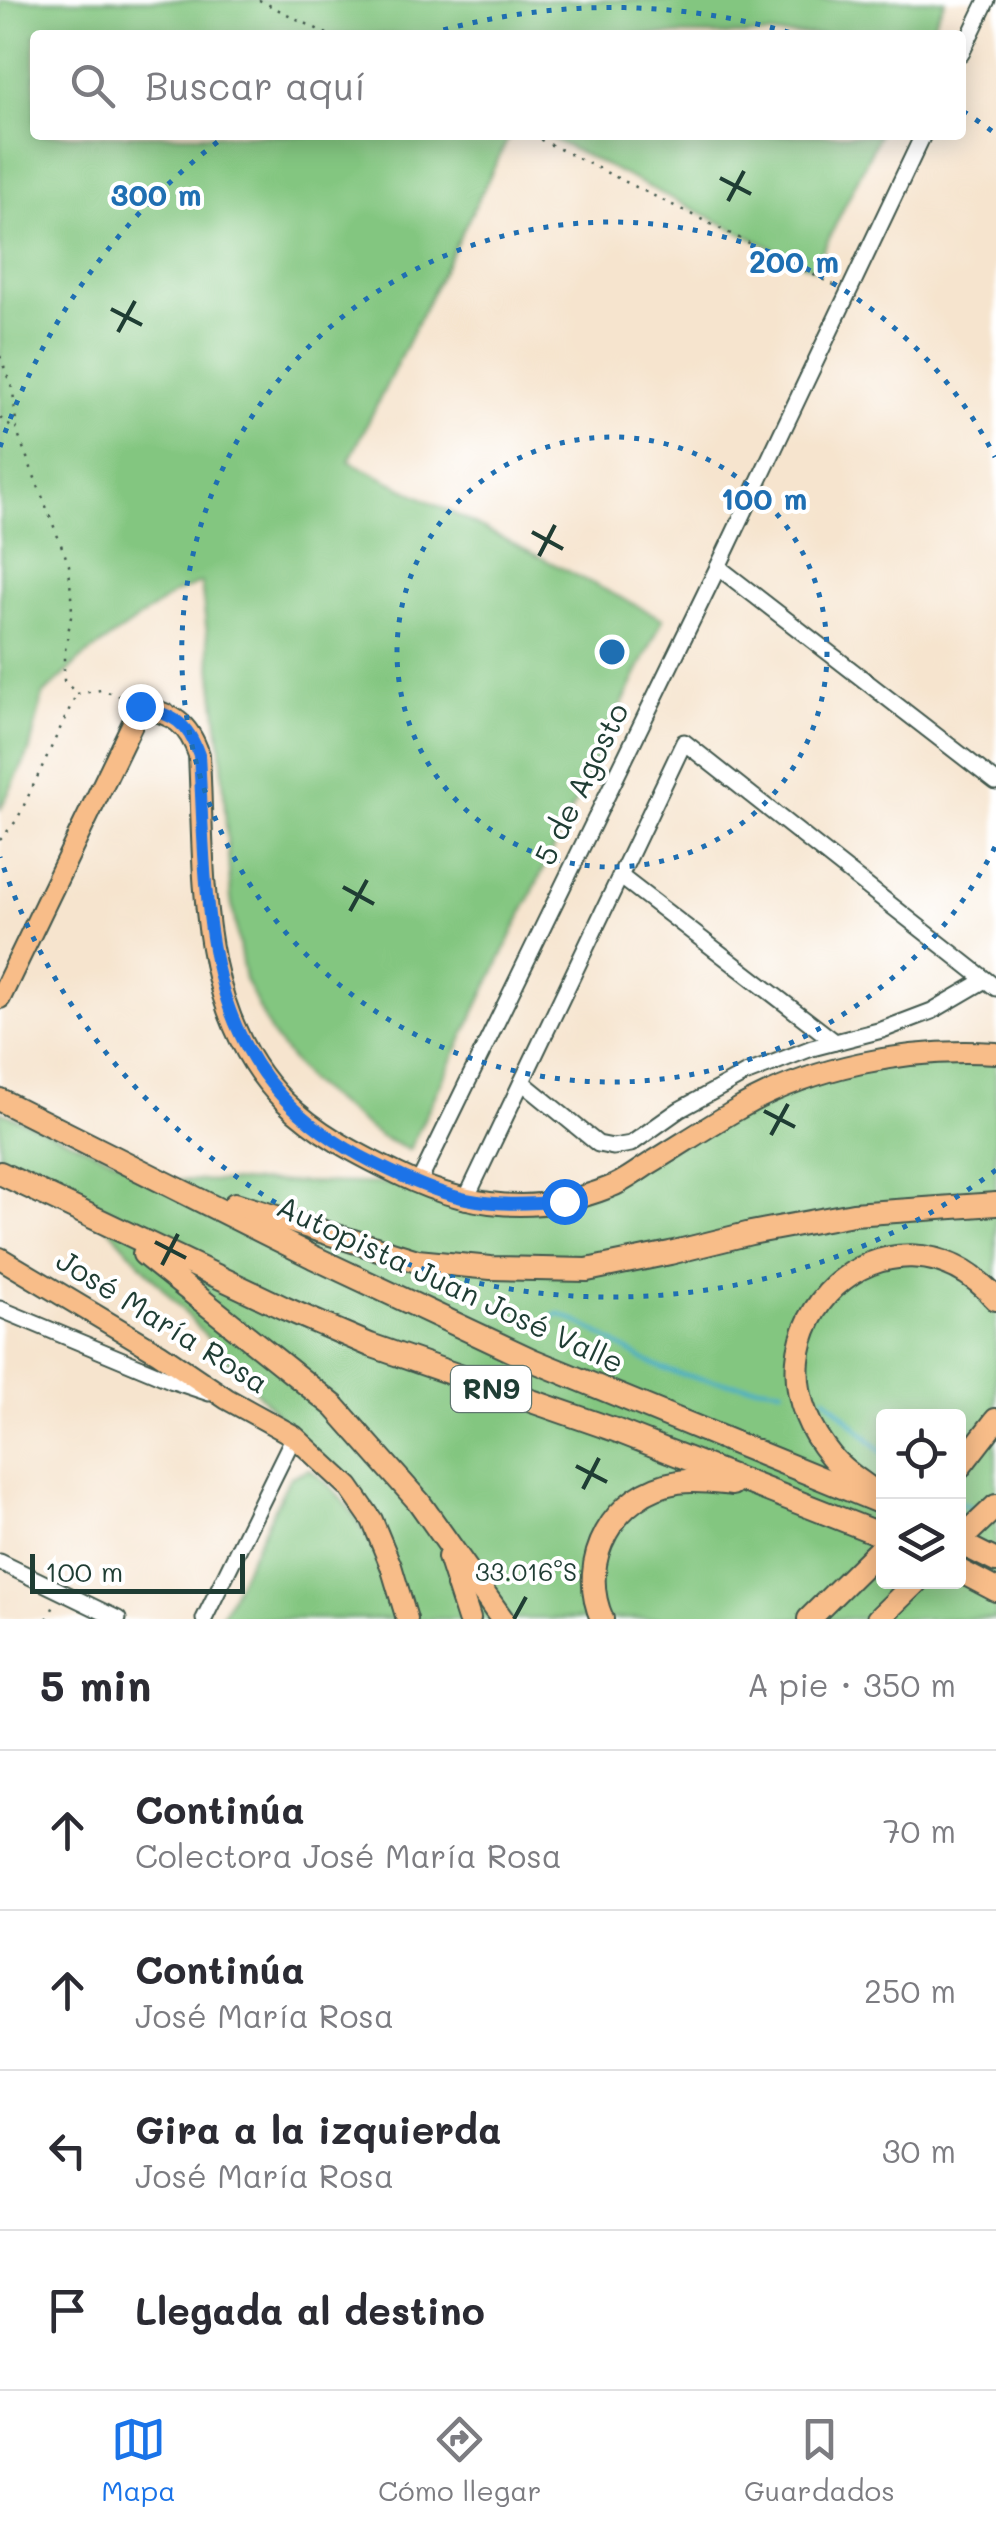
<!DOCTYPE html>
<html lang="es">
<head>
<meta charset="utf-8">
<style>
  body { margin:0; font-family:Mali,sans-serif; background:#f2f2f3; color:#2b2b33 }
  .controls { position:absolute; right:30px; bottom:30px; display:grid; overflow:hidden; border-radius:10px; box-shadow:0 5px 25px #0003 }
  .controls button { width:90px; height:90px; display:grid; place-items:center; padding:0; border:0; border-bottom:2px solid #e1e1e2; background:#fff; color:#2b2b33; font:50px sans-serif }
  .scale { position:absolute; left:30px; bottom:25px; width:215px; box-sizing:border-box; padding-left:10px; border:5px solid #1f3d34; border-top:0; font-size:28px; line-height:35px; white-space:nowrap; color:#1f3d34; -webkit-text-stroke:8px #fff; paint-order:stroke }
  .stop { position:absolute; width:30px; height:30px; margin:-22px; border:8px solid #1a73e8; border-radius:50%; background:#fff }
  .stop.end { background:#1a73e8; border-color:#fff; box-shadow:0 2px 10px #0008 }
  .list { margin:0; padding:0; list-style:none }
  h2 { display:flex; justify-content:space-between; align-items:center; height:130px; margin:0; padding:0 40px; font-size:42px }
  h2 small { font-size:32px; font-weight:400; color:#7c7c81 }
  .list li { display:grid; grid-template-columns:65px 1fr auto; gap:30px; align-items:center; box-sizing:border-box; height:160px; padding:0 40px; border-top:2px solid #e1e1e2 }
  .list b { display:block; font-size:38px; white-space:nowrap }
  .list p { margin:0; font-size:32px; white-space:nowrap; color:#7c7c81 }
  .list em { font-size:32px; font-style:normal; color:#7c7c81 }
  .icon { flex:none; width:55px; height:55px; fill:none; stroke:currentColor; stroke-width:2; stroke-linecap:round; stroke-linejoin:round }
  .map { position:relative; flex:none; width:996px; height:1619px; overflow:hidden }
  .search { position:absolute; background:#fff; box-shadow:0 5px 25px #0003; left:30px; right:30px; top:30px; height:110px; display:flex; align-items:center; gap:25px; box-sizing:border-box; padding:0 35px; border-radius:10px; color:#7c7c81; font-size:38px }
  .sheet { height:770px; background:#fff }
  nav { display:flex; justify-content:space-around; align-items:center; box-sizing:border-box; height:140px; border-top:2px solid #e1e1e2; background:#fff; font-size:28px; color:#7c7c81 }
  nav a { display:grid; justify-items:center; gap:5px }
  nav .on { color:#1a73e8 }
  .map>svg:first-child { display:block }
  .green { fill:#83c680; stroke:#51825a; stroke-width:2.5; fill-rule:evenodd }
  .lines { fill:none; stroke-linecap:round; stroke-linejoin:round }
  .stream { stroke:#46adc6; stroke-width:4 }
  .minor-casing { stroke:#3f564b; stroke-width:19 }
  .major-casing { stroke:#3f564b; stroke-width:24 }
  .highway-casing { stroke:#3f564b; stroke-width:26 }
  .path { stroke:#3f564b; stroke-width:2.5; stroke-dasharray:2.5 8; stroke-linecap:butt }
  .minor { stroke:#fff; stroke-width:15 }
  .major { stroke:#f8bd89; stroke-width:20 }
  .highway { stroke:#f8bd89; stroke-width:22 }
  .route { stroke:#1a73e8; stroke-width:12 }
  .ticks { fill:none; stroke:#1f3d34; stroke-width:4 }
  .ring { fill:none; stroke:#1f6fb2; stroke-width:5; stroke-dasharray:5 10 }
  .labels { text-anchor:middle; stroke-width:8; stroke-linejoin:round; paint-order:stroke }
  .shield { fill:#fff; stroke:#627771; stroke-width:2.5 }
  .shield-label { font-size:28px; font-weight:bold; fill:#1f3d34 }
  .street-label { font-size:30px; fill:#1f3d34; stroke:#fff }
  .ticks-label { font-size:25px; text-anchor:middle; fill:#1f3d34; stroke:#fff; stroke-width:8; stroke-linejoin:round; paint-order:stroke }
  .centre { fill:#1f6fb2; stroke:#fff; stroke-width:5 }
  .ring-label { font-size:30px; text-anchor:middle; font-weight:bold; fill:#1f6fb2; stroke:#fff; stroke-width:8; stroke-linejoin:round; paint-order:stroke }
</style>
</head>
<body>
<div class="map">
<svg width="996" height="1619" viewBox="0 0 996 1619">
  <rect width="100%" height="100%" fill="#fff"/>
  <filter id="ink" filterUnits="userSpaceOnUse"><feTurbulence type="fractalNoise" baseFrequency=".01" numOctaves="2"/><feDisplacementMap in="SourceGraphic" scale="20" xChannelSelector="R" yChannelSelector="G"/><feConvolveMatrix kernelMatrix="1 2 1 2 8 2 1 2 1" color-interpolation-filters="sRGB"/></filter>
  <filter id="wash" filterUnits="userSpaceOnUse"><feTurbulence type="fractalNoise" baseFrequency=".0048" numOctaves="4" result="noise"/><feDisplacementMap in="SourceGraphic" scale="40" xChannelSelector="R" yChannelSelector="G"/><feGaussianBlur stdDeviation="2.25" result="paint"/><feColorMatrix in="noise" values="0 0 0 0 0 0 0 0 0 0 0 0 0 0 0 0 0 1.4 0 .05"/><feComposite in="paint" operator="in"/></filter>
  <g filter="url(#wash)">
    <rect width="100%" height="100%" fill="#f6e4ce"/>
    <!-- green -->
    <g class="green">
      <polygon points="0,0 945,0 928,35 35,35 35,135 510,135 349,461 663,619 409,1150 379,1136 308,1081 272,1035 245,979 231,899 221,749 201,583 175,593 81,659 43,695 29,752 0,810"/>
      <polygon points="544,135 879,135 814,269"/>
      <path d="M996 1053V1619H407L372 1520 106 1225 118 1214 0 1156V1111L163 1180 418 1184 564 1201 807 1078ZM884 1416H958V1582H884Z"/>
      <path d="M310 1469C365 1513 378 1553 397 1619H220L290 1477Z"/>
    </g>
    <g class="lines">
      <!-- stream -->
      <g class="stream">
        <path d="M548 1319 558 1314C596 1327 627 1355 664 1369 702 1382 742 1384 782 1389"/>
        <polyline points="825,1397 884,1454"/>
        <polyline points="958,1502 978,1510"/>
      </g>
    </g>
  </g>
  <g filter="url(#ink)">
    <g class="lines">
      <!-- minor casing -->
      <g class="minor-casing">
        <g id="minor">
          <polyline points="961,54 987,0"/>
          <polyline points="718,567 996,782"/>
          <polyline points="620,876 835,1042"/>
          <polyline points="522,1082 598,1144 613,1147 631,1144 679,1110 745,1074 812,1048 882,1030 932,1011 985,980"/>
          <polyline points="418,1184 718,567 923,135"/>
          <polyline points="465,1201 684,742 996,988"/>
          <polyline points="0,1309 173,1381 209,1393"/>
          <polyline points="0,1562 118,1619"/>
          <polyline points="204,1619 294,1436"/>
        </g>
      </g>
      <!-- major casing -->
      <g class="major-casing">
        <g id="major">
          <path d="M0 998 141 706C173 715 188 722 199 755 205 869 195 1013 284 1101 316 1133 357 1154 398 1174 466 1208 538 1216 610 1187 624 1182 636 1172 649 1164 677 1147 704 1129 733 1112 808 1067 909 1047 996 1053"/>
          <polyline points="0,1258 159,1353 227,1399 294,1436 349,1487 372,1520 391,1566 407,1619"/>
        </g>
      </g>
      <!-- highway casing -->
      <g class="highway-casing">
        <g id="highway">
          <polyline points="0,1100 313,1257 532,1360 884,1504"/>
          <polyline points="0,1173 284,1308 370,1345 615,1430 884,1536"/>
          <polyline points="235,1204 417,1261 491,1268 587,1270 670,1253 751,1233 853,1214 996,1204"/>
          <polyline points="144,1254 334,1406 419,1502 502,1619"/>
          <polyline points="958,1469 996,1420"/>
          <path d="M873 1491C859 1480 842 1470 831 1456 726 1329 892 1182 996 1299"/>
          <polyline points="958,1542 996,1506"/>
          <polyline points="958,1542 996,1561"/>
          <polyline points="449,1557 469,1619"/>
          <polyline points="958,1570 996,1590"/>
          <path d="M602 1619C576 1561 614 1492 678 1482 696 1479 714 1482 732 1484"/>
          <polyline points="809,1619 884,1545"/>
          <polyline points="878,1619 916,1582"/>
        </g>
      </g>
      <!-- path -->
      <g class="path">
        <polyline points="259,0 329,35"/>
        <polyline points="531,135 834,285"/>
        <polyline points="0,356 13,391 17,432 69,565 72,611 64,656 64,681 77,694"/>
        <polyline points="0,418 16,431"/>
        <polyline points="77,694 101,690 126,698"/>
        <polyline points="0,840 17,820 76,695"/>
        <polyline points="47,1619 54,1606"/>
      </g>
      <!-- minor -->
      <use href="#minor" class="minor"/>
      <!-- major -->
      <use href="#major" class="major"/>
      <!-- highway -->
      <use href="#highway" class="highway"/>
    </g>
  </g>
  <g class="lines" filter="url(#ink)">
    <!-- route -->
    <path class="route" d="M140 706C173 715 188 722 199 755 209 927 196 1075 374 1163 449 1200 480 1209 564 1201"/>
  </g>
  <!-- ticks -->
  <path class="ticks" d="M720 178 751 194M728 201 744 171M111 309 142 325M118 332 135 301M532 532 563 549M539 556 555 525M343 887 374 904M350 911 367 880M764 1111 795 1127M771 1135 788 1104M155 1242 186 1258M162 1265 178 1234M576 1466 607 1482M583 1489 599 1458M514 1619 526 1597"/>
  <!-- distance rings -->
  <g class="ring">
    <circle cx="612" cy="652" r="215"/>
    <path d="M995 847A430 430 0 1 1 995 457"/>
    <path d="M996 1170A645 645 0 0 1 0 857M0 447A645 645 0 0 1 224 137M429 34A645 645 0 0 1 795 34M963 111A645 645 0 0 1 996 134"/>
  </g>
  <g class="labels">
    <!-- shield labels -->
    <rect class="shield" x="451" y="1366" width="80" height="46" rx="8"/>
    <g class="shield-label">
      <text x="491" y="1399">RN9</text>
    </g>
    <!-- street labels -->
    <g class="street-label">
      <text transform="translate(582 784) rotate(-64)" y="10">5 de Agosto</text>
      <text transform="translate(450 1285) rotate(25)" y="10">Autopista Juan José Valle</text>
      <text transform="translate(162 1322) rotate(32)" y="10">José María Rosa</text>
    </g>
  </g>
  <g class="ticks-label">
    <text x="526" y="1581">33.016°S</text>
  </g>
  <circle cx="612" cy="652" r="15" class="centre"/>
  <g class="ring-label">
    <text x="156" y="206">300 m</text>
    <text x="794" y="273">200 m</text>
    <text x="764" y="510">100 m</text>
  </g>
</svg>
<div class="controls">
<button><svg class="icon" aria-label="locate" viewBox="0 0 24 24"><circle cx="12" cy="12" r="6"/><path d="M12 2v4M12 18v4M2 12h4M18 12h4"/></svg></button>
<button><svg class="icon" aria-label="layers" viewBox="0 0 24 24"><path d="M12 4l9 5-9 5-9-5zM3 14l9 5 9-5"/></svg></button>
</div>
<div class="scale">100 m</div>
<div class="stop" style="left:564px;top:1201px"></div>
<div class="stop end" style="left:140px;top:706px"></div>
<div class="search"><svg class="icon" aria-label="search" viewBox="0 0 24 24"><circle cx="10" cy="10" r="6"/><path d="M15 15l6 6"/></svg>Buscar aquí</div>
</div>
<section class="sheet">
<h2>5 min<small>A pie · 350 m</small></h2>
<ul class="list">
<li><svg class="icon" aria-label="ahead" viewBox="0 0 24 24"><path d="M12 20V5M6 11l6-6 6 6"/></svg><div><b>Continúa</b><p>Colectora José María Rosa</p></div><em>70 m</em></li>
<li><svg class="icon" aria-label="ahead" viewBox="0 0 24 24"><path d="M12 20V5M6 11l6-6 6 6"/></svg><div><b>Continúa</b><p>José María Rosa</p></div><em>250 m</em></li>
<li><svg class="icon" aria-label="left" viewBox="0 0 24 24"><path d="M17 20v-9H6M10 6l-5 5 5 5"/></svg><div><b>Gira a la izquierda</b><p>José María Rosa</p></div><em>30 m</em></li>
<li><svg class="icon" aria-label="arrive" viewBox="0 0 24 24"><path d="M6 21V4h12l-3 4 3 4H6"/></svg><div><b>Llegada al destino</b></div></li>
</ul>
</section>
<nav>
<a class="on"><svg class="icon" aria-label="map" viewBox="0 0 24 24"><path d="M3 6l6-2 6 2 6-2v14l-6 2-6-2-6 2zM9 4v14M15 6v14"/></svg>Mapa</a>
<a><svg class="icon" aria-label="directions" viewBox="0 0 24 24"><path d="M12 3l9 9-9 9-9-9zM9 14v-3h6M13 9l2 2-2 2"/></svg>Cómo llegar</a>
<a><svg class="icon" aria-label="saved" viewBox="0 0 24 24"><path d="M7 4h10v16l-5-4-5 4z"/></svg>Guardados</a>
</nav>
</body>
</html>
